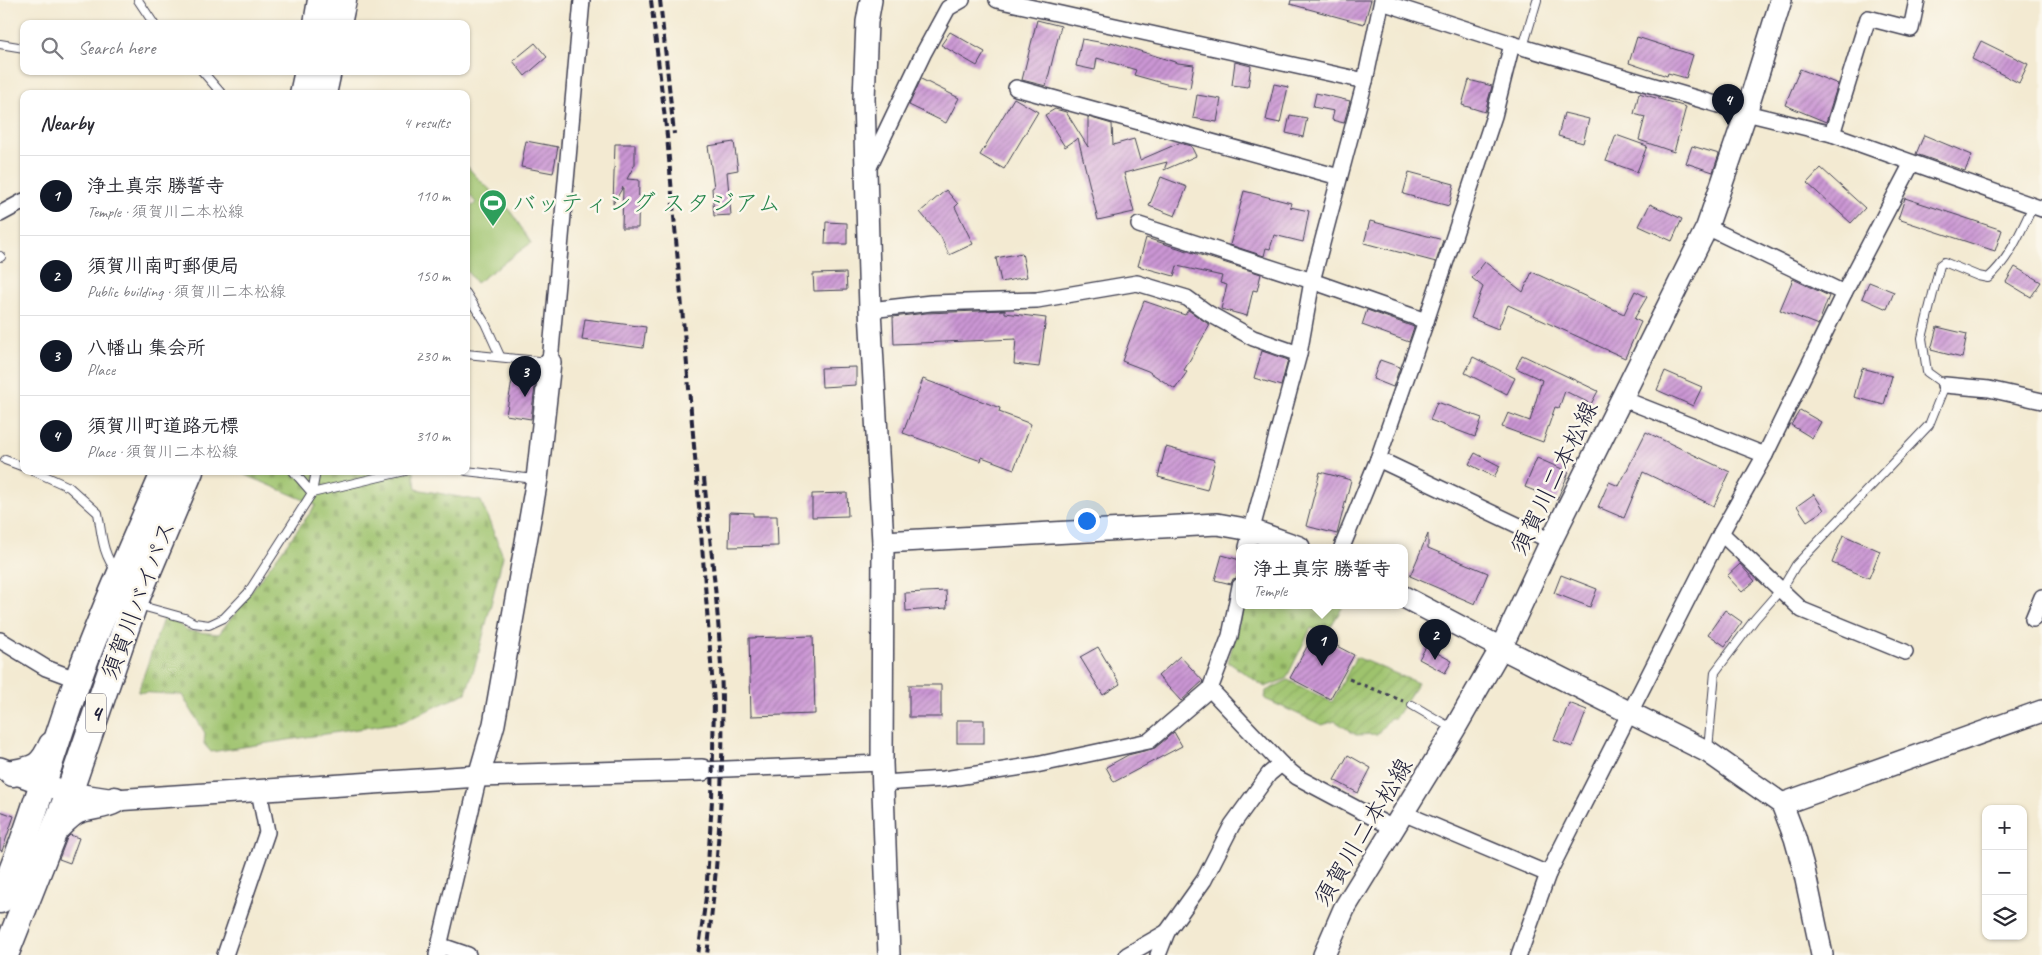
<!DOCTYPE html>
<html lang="en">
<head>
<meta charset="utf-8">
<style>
  body { margin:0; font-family:Caveat,"Klee One",sans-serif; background:#f2f2f3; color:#2b2b33 }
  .controls { position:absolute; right:15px; bottom:15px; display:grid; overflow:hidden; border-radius:10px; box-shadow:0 1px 4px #0004 }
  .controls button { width:45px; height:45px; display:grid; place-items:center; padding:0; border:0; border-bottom:1px solid #e1e1e2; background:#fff; color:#2b2b33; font:25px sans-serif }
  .you { position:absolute; left:1086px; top:520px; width:18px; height:18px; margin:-12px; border:4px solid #fff; border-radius:50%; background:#1a73e8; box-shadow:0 0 0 8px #1a73e833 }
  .badge { display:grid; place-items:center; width:32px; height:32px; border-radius:50%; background:#111827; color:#fff; font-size:16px; font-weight:700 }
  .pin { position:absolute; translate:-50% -41px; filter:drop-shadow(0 1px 2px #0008) }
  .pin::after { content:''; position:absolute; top:26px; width:18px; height:15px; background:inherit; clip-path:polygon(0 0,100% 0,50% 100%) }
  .popup { position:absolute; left:1236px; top:544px; width:172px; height:65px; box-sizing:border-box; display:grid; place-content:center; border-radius:10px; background:#fff; filter:drop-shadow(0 1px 4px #0005); font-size:16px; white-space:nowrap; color:#7c7c81 }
  .popup b { font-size:19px; color:#2b2b33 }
  .popup::after { content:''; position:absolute; left:50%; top:100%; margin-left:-10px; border:10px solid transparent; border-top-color:#fff }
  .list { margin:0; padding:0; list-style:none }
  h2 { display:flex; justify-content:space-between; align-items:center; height:65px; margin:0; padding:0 20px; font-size:21px }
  h2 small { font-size:16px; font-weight:400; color:#7c7c81 }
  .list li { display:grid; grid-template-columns:32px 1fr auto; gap:15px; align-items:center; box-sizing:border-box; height:80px; padding:0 20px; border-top:1px solid #e1e1e2 }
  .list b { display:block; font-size:19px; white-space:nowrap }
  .list p { margin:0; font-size:16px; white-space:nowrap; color:#7c7c81 }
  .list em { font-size:16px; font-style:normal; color:#7c7c81 }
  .icon { flex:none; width:28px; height:28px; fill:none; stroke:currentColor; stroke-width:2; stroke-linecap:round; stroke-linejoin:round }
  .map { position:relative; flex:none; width:2042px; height:955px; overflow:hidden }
  .search { position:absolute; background:#fff; box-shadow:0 1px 4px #0004; left:20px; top:20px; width:450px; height:55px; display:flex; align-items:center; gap:12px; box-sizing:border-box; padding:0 18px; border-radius:10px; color:#7c7c81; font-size:19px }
  .panel { position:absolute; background:#fff; box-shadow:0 1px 4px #0004; left:20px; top:90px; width:450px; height:385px; border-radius:10px }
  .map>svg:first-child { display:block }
  .cemetery { fill:url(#cemetery-stones); stroke:#607254 }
  .garden { fill:url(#garden-furrows); stroke:#607254 }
  .pitch { fill:#9ec36d; stroke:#607254 }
  .building { fill:url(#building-hatch) }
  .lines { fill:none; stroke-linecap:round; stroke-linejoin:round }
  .lane-casing { stroke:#414052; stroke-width:10 }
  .street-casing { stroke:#414052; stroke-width:18 }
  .secondary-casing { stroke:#414052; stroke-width:24 }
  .highway-casing { stroke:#414052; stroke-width:29 }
  .path { stroke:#414052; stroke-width:3; stroke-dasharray:4 4; stroke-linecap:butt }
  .lane { stroke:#fff; stroke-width:8 }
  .street { stroke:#fff; stroke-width:15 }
  .secondary { stroke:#fff; stroke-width:21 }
  .highway { stroke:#fff; stroke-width:26 }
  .rail { stroke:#22223b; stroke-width:4; stroke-dasharray:8 4; stroke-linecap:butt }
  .labels { text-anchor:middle; stroke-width:5; stroke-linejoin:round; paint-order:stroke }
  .shield { fill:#fbf7ec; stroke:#636270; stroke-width:1 }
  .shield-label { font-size:22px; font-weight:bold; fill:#22223b }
  .leisure-label { font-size:24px; fill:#27864d; stroke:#fbf7ec; text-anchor:start }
  .street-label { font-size:24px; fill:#22223b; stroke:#fbf7ec }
</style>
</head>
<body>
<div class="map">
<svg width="2042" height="955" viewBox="0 0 2042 955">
  <defs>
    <pattern id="cemetery-stones" width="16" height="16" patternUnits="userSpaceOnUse" patternTransform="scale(1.25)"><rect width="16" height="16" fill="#9ec36d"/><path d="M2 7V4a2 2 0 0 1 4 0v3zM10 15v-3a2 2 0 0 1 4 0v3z" fill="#88a75f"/></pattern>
    <pattern id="garden-furrows" width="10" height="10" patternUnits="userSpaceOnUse" patternTransform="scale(1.25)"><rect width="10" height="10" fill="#9ec36d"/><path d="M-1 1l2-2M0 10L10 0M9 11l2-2" fill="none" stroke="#88a75f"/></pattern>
    <pattern id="building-hatch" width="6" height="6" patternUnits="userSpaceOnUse" patternTransform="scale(1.25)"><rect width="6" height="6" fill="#cb96d4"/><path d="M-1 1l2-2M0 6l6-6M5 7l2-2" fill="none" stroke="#a47aad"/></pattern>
  </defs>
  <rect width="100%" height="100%" fill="#fbf7ec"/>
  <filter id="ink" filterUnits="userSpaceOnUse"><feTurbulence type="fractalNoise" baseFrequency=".02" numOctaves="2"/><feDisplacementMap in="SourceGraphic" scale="10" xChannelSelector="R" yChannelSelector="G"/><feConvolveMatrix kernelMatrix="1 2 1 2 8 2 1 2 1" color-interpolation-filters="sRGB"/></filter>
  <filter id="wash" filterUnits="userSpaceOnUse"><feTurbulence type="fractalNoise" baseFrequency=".0096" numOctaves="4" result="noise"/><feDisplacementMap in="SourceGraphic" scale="20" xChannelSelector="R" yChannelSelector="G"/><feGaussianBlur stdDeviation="1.12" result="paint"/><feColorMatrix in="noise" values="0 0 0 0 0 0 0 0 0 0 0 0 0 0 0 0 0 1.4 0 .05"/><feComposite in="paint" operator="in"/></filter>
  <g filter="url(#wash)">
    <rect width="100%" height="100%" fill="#f3ead2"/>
    <!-- cemetery -->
    <g class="cemetery">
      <polygon points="243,471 414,471 416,489 481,501 503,556 478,656 466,693 402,722 211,752 204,744 205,733 182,695 138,692 165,613 187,631 219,634 316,505 241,473"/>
      <polygon points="1243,605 1344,605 1326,634 1311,628 1286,679 1265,687 1228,662"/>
    </g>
    <!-- garden -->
    <polygon class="garden" points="1356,657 1418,683 1395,718 1390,718 1377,734 1356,735 1335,721 1322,725 1265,699 1266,691 1288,680 1332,702"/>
    <!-- pitch -->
    <path class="pitch" d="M466 165C478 180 494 192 507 207 516 218 523 231 531 243L476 283 466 270V210L476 203 466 190Z"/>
    <g id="blocks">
      <!-- building -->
      <g class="building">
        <polygon points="1291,0 1371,0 1364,24 1290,4"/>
        <polygon points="1037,20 1061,26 1046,86 1022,80"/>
        <polygon points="950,32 985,52 977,66 941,45"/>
        <polygon points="1637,37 1693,55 1686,78 1668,73 1667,76 1629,63"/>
        <polygon points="1082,39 1110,44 1111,42 1178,63 1194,65 1190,88 1166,84 1134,75 1136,70 1097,58 1095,70 1076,66"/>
        <polygon points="1981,41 2028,64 2019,83 1972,59"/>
        <polygon points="535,43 547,57 525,76 513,61"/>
        <polygon points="1235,62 1251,66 1248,87 1232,85"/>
        <polygon points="1800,69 1838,84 1826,122 1785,105"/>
        <polygon points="921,79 959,98 946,123 909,105"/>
        <polygon points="1469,80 1492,86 1485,112 1462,105"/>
        <polygon points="1274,84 1288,87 1280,123 1266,120"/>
        <polygon points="1316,93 1350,101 1344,123 1332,120 1334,111 1313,107"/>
        <polygon points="1639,93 1686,107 1674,152 1639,140 1645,117 1634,114"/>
        <polygon points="1197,95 1221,99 1217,122 1193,118"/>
        <polygon points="1014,98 1038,112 1004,169 980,155"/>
        <polygon points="1055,109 1066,112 1088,147 1088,117 1112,124 1113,145 1134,139 1140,160 1179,143 1191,146 1196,156 1164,170 1167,162 1124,173 1134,212 1098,220 1078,138 1065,147 1045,115"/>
        <polygon points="1564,113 1589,119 1583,143 1558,136"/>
        <polygon points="1290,115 1307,118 1303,137 1286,133"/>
        <polygon points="1616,135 1647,146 1637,172 1606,161"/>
        <polygon points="1924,135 1972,155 1965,171 1916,154"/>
        <polygon points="526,141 558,147 553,173 521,167"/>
        <polygon points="734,142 738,170 727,172 731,215 714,216 712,188 714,187 708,146"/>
        <polygon points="615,144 635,144 635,164 627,179 639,180 638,228 622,228 623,187 613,204"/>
        <polygon points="1692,146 1719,154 1713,172 1686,163"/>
        <polygon points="1821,168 1865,208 1851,223 1807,183"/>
        <polygon points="1409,172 1454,184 1449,206 1403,194"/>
        <polygon points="1161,177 1187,187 1175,216 1149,206"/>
        <polygon points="946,190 958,204 955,207 973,244 949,255 941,237 920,212"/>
        <polygon points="1244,191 1291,203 1290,207 1309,211 1303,242 1274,235 1270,249 1266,248 1264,256 1230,245"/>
        <polygon points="1905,198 2002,230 1995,251 1898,219"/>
        <polygon points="1650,204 1682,219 1672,241 1639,226"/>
        <polygon points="1370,221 1443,240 1436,262 1364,243"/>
        <polygon points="826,222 847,223 847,244 825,244"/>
        <polygon points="1146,238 1261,274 1257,291 1253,290 1247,316 1221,309 1227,285 1220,283 1222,276 1177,266 1174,276 1138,266"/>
        <polygon points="1022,253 1027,277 1001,282 996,258"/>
        <polygon points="1485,262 1523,292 1532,272 1624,314 1635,291 1647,297 1634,319 1641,322 1625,358 1508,305 1498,329 1471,318 1483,287 1472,278"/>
        <polygon points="2015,267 2041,282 2031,297 2006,282"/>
        <polygon points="846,273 847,290 814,291 813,274"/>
        <polygon points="1793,279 1829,296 1818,325 1780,310"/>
        <polygon points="1869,282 1894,292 1887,309 1862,298"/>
        <polygon points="1144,301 1185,315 1188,310 1210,325 1184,370 1187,372 1175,389 1148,371 1122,361"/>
        <polygon points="1005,310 1005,313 1046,318 1039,367 1014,364 1016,339 894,344 893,317 926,313"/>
        <polygon points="1367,310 1414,327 1409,342 1362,325"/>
        <polygon points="585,319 646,327 643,348 582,340"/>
        <polygon points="1937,327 1967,334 1962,358 1931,350"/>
        <polygon points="1262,351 1288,360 1281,386 1254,378"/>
        <polygon points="1522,355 1598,391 1591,404 1565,391 1559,408 1555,407 1543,442 1502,427 1508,413 1530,421 1542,380 1516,368"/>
        <polygon points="1473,357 1515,378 1507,394 1465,373"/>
        <polygon points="1380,360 1400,367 1393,387 1373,379"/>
        <polygon points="856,367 856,385 822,387 821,368"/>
        <polygon points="1862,368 1892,376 1884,405 1854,397"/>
        <polygon points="1665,371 1702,387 1693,406 1657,390"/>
        <polygon points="513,375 536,378 531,419 506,415"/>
        <polygon points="923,379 1000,408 999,412 1031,424 1014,469 982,457 981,461 903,433"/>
        <polygon points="1437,402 1482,418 1475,437 1430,420"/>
        <polygon points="1800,410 1821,422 1812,438 1791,425"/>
        <polygon points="1646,432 1730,472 1714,506 1643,472 1624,518 1598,507 1609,482 1619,486"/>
        <polygon points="1166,447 1215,460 1207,490 1158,477"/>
        <polygon points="1475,453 1500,466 1494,477 1469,464"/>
        <polygon points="1537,458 1569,472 1557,500 1525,487"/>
        <polygon points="1320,472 1351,480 1337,534 1306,526"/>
        <polygon points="847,493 848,516 812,517 812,494"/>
        <polygon points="1814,494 1824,510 1807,521 1797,506"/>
        <polygon points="730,512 753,513 753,516 777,516 778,546 729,547"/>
        <polygon points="1428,534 1428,548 1488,573 1475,604 1410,576"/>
        <polygon points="1843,535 1880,551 1869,578 1832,563"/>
        <polygon points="1222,555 1240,560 1240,577 1233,579 1231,584 1215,580"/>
        <polygon points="1740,564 1755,581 1742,592 1727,576"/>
        <polygon points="1561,575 1597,589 1590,607 1554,593"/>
        <polygon points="946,591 947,608 906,611 905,593"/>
        <polygon points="1725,610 1742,622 1725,646 1708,634"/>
        <polygon points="1314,634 1354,655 1330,699 1290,678"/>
        <polygon points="813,636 815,714 751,716 749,638"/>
        <polygon points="1098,647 1120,684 1103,695 1080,657"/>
        <polygon points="1426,647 1452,661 1445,673 1419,659"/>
        <polygon points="1180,656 1203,681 1181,701 1158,676"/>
        <rect x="909" y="685" width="32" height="32"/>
        <polygon points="1569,703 1587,710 1572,747 1554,740"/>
        <rect x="957" y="720" width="27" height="23"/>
        <polygon points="1174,732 1182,746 1114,782 1106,767 1128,755 1155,748"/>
        <polygon points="1348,755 1371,768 1358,793 1334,780"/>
        <polygon points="0,811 14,816 2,851 0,850"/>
        <polygon points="70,835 79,838 70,863 59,859 67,838"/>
      </g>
    </g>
  </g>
  <g filter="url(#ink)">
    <use href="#blocks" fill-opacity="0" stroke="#414052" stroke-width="1"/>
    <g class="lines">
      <!-- lane casing -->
      <g class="lane-casing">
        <g id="lane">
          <polyline points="138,0 154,24"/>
          <polyline points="0,44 24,48"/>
          <polyline points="1523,47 1537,0"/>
          <polyline points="202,71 222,94"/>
          <polyline points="0,256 1,257"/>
          <polyline points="466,293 485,323 500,356"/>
          <polyline points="466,354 548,362"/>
          <polyline points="5,460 24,467"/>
          <path d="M34 471 69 487 98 513C102 535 102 554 117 572"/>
          <polyline points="293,471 312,493 316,471"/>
          <polyline points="466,471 535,479"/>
          <polyline points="138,605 185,618 194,623 209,625 224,618 248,593 312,493 405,471"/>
          <polyline points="1412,705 1453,729"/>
          <path d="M1708 750 1715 672 1755 619 1783 587 1796 565 1929 425 1945 385 1927 372 1922 338 1940 265 1944 262 1978 276 1988 278C2010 259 2020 232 2033 206"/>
        </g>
      </g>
      <!-- street casing -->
      <g class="street-casing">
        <g id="street">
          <polyline points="997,0 1365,81"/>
          <polyline points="1382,2 1512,44 1746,113 1832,134 2042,209"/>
          <polyline points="1016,88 1339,177"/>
          <polyline points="1832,134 1868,18 1911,29 1917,0"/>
          <polyline points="868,169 923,54 948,8 962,0"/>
          <polyline points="0,214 24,201"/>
          <polyline points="1139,225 1312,281 1426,321"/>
          <polyline points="1707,227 1844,293"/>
          <polyline points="870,310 931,303 1037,300 1137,283 1187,298 1208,313 1253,338 1299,354"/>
          <polyline points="550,362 582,0"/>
          <polyline points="1945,385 1989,389 2042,401"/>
          <polyline points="1623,399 1765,455"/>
          <polyline points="1378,459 1551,541"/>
          <polyline points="1721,533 1802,610 1905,652"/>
          <polyline points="1247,547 1299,354 1312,281 1365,81 1382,0"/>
          <polyline points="1342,547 1378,459 1426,321 1494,116 1512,44"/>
          <polyline points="2033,619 2042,597"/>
          <polyline points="0,640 46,668 78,680"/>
          <polyline points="1210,689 1281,764 1297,777 1393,828"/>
          <polyline points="702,770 882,763"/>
          <polyline points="883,783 944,779 1036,765 1149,741 1210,689 1230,636 1240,586"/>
          <polyline points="1403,813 1548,874"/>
          <polyline points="439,945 468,955"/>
          <polyline points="225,955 267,832 259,791"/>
          <polyline points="437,955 479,776"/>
          <polyline points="1127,955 1167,932"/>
          <polyline points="1158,955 1167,932 1204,880 1232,825 1269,774 1281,764"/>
          <polyline points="1519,955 1548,874 1721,533 1765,455 1844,293 1912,163"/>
        </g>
      </g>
      <!-- secondary casing -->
      <g class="secondary-casing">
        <g id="secondary">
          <polyline points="871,0 867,22 864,99 870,310 883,542 882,763 889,955"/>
          <polyline points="883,542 1217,524 1251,530 1299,547"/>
          <polyline points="1404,597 1501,648 1708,752 1782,804 1795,838 1804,870 1822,955"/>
          <polyline points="0,768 69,793 115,800 479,776 702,770"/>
          <polyline points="479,776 494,724 537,479 550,362"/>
          <polyline points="1782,804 2042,711"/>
          <polyline points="1324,955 1344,909 1454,730 1501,648 1551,541 1707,227 1746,113 1781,0"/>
        </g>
      </g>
      <!-- highway casing -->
      <g class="highway-casing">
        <g id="highway">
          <polyline points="317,24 321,0"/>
          <polyline points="338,24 343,0"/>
          <polyline points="303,94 308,71"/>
          <polyline points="323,94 328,71"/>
          <path d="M13 773C36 769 42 767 52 745"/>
          <path d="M55 829C62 823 68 815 76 811 89 805 103 807 115 800"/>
          <path d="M0 900C31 829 51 754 77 682 103 610 135 541 165 471"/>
          <polyline points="5,955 69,793 134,604 190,471"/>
        </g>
      </g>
      <!-- path -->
      <polyline class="path" points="1349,679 1403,701"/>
      <!-- lane -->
      <use href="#lane" class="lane"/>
      <!-- street -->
      <use href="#street" class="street"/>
      <!-- secondary -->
      <use href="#secondary" class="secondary"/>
      <!-- highway -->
      <use href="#highway" class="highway"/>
      <!-- rail -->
      <g class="rail">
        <polyline points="651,0 667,136 697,480 714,702 712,800 706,897 698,955"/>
        <polyline points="660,0 674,134"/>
        <path d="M704 478C711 552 721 627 722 701 724 786 717 871 707 955"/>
      </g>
    </g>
  </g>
  <!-- icons -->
  <defs>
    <g id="stadium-pin" transform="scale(1.4375)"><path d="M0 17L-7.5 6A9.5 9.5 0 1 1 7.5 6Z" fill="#2e9e5b" stroke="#fbf7ec"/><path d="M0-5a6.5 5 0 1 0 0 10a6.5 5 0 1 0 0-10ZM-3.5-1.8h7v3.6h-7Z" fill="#fff"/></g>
  </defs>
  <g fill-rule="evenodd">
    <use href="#stadium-pin" x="493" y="203"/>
  </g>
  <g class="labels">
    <!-- shield labels -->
    <rect class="shield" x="86" y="693.5" width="20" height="39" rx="4"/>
    <g class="shield-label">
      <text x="96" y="721">4</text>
    </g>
    <!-- leisure labels -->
    <g class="leisure-label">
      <text x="512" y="211">バッティング スタジアム</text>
    </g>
    <!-- street labels -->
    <g class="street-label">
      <text transform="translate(1554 478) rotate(-64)" y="8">須賀川二本松線</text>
      <text transform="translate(138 600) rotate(-69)" y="8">須賀川バイパス</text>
      <text transform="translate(1363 832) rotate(-59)" y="8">須賀川二本松線</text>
    </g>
  </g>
</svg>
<div class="controls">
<button>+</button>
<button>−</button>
<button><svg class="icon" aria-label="layers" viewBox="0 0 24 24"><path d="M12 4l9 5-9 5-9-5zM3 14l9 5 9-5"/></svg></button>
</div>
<div class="you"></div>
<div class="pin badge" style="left:1322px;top:666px">1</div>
<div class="popup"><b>浄土真宗 勝誓寺</b>Temple</div>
<div class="pin badge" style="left:1435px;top:660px">2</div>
<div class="pin badge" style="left:525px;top:397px">3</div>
<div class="pin badge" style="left:1728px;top:125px">4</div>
<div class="search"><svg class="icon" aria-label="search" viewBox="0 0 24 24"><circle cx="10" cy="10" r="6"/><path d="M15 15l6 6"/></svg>Search here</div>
<section class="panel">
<h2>Nearby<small>4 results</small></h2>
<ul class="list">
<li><span class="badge">1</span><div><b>浄土真宗 勝誓寺</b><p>Temple · 須賀川二本松線</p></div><em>110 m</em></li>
<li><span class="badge">2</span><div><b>須賀川南町郵便局</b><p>Public building · 須賀川二本松線</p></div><em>150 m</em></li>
<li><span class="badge">3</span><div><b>八幡山 集会所</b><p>Place</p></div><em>230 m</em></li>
<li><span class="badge">4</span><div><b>須賀川町道路元標</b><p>Place · 須賀川二本松線</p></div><em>310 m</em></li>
</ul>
</section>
</div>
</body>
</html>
